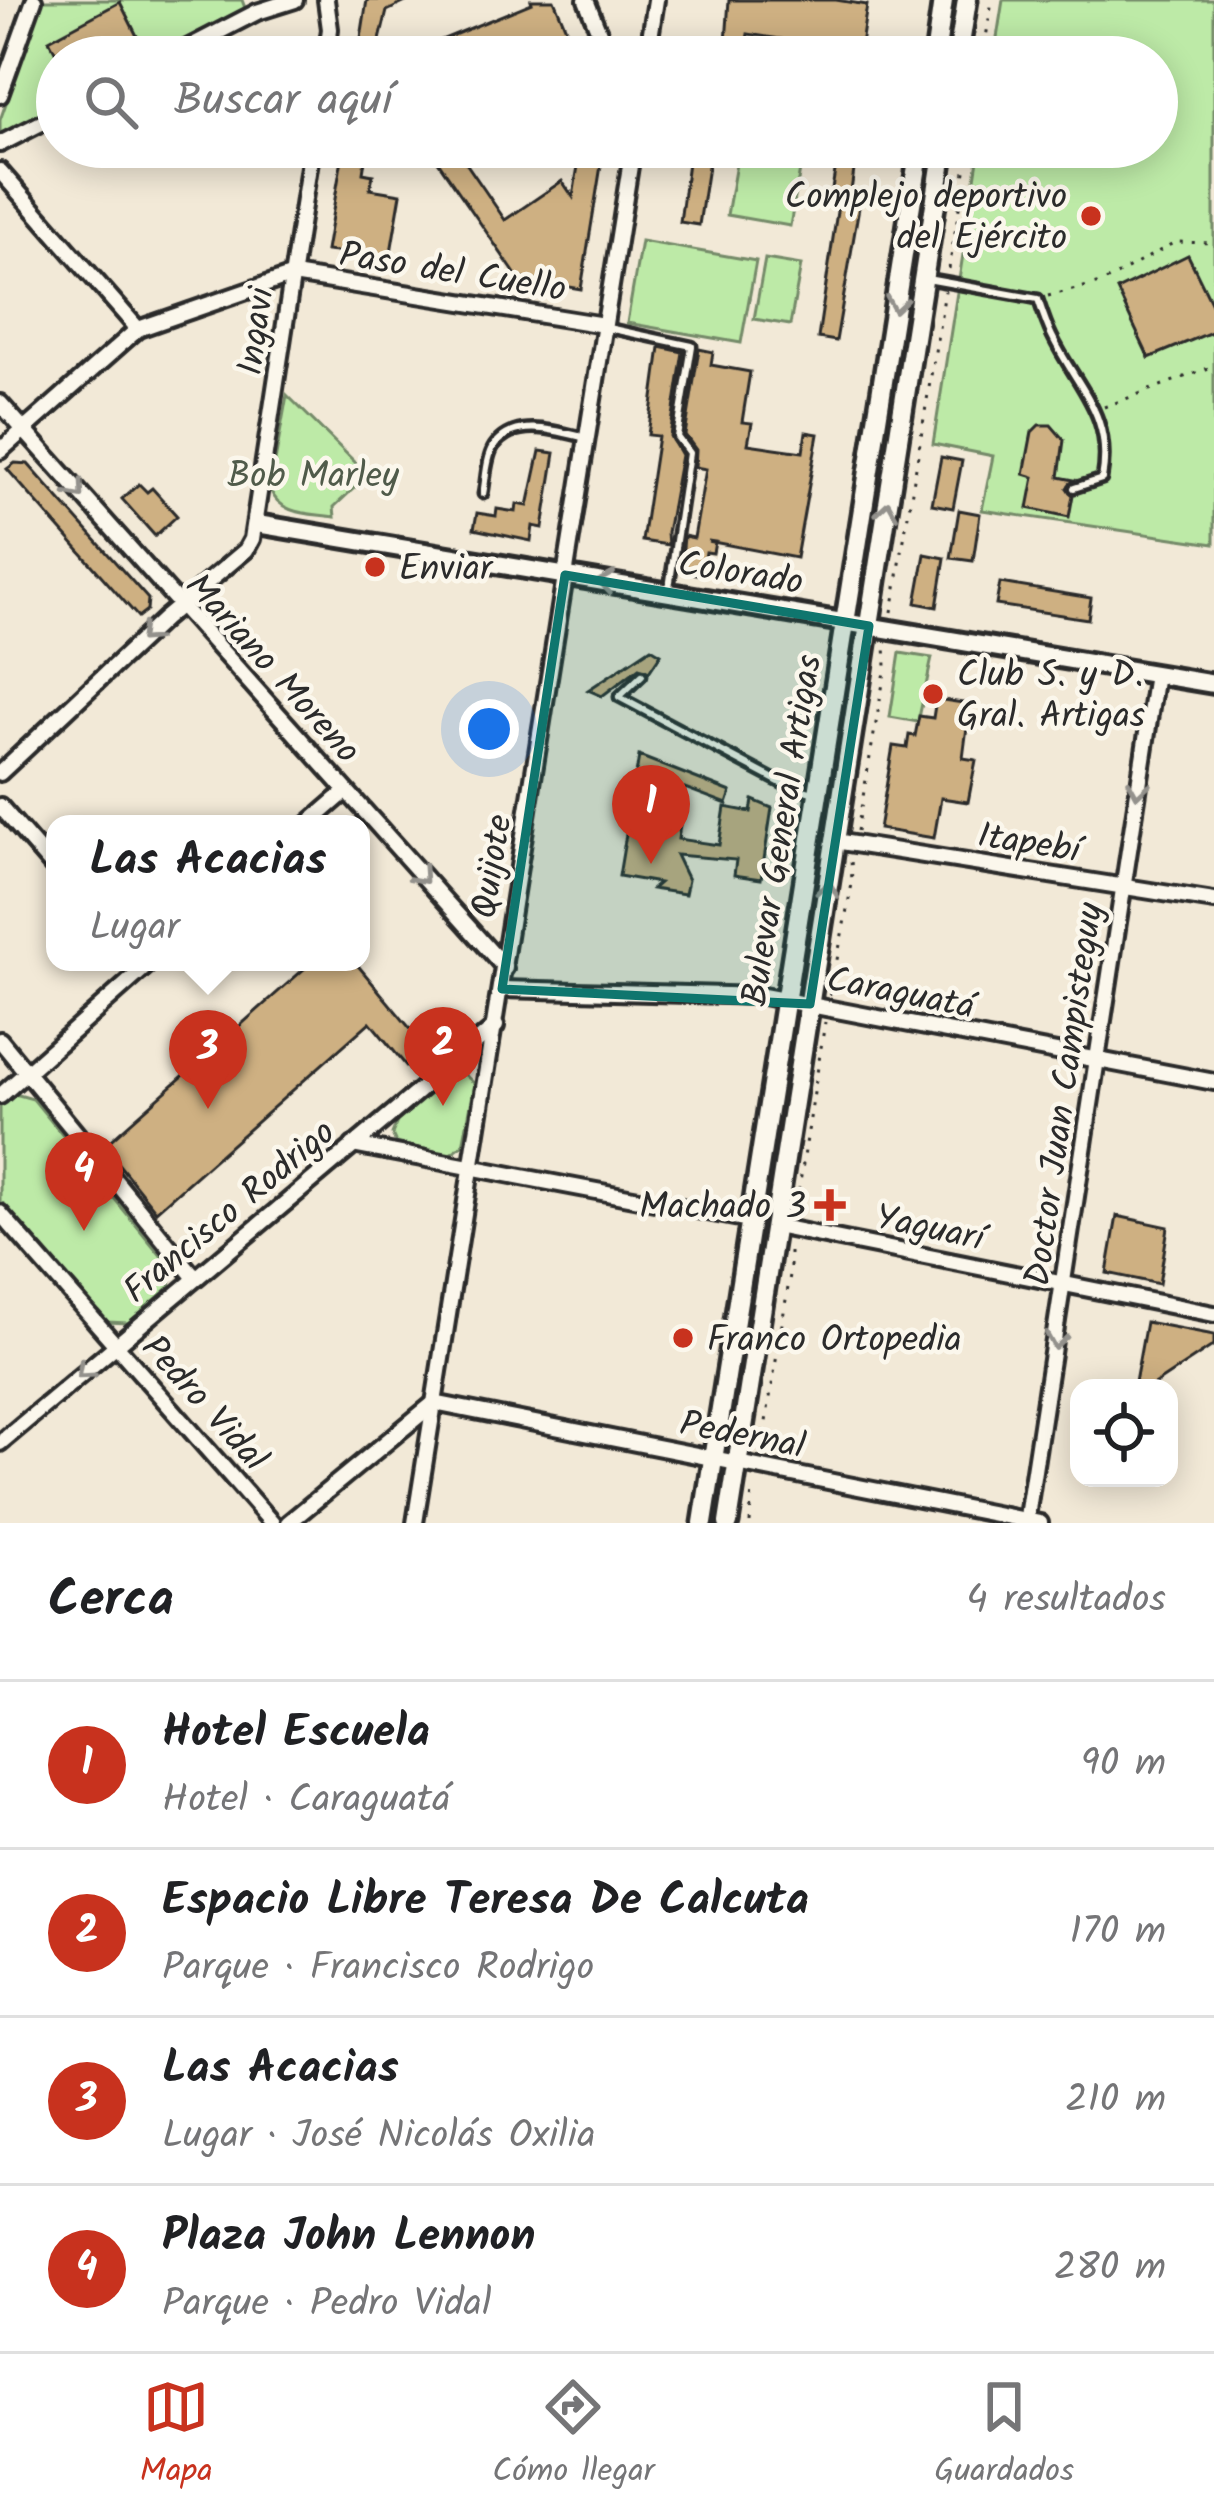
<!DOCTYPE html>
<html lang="es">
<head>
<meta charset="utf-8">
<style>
  body { margin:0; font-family:Kalam,sans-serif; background:#f2f2f2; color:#202124 }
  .controls { position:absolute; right:36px; bottom:36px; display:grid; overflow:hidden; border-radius:24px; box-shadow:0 6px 30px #0003 }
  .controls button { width:108px; height:108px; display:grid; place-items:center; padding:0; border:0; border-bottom:3px solid #e0e0e0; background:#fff; color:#202124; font:60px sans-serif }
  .you { position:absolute; left:489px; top:729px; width:42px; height:42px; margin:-30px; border:9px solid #fff; border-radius:50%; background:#1a73e8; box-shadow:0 0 0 18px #1a73e833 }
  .badge { display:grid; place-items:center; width:78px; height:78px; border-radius:50%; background:#c8321e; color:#fff; font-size:39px; font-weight:700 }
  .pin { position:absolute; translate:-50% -99px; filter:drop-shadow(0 3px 6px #0008) }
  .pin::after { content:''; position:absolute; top:63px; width:42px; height:36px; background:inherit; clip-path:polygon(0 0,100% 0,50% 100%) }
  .popup { position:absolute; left:46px; top:815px; width:324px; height:156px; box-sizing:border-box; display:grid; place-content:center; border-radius:24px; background:#fff; filter:drop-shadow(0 3px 9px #0005); font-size:39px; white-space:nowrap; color:#757577 }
  .popup b { font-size:45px; color:#202124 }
  .popup::after { content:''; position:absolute; left:50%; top:100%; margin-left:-24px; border:24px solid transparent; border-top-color:#fff }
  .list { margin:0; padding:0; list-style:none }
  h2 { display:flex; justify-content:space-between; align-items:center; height:156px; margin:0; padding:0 48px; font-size:51px }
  h2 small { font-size:39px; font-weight:400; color:#757577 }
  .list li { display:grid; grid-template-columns:78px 1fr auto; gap:36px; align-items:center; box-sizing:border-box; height:168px; padding:0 48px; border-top:3px solid #e0e0e0 }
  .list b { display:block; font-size:45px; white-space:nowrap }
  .list p { margin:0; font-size:39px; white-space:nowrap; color:#757577 }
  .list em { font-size:39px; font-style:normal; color:#757577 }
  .icon { flex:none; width:66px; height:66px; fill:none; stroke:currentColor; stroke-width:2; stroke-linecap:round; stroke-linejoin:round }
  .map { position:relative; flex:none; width:1214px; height:1523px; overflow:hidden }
  .search { position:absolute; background:#fff; box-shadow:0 6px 30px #0003; left:36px; right:36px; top:36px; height:132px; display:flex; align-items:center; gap:30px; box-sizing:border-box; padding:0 42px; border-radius:66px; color:#757577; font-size:45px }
  .sheet { height:828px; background:#fff }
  nav { display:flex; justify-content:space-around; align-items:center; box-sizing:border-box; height:168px; border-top:3px solid #e0e0e0; background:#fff; font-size:33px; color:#757577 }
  nav a { display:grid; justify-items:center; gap:6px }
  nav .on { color:#c8321e }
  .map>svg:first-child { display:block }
  .green { fill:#bdeaa7; stroke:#748a69; stroke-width:3 }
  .building { fill:#ceb082; stroke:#2b2b2b; stroke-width:3 }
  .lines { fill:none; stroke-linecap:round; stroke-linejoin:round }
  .service-casing { stroke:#2b2b2b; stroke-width:15 }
  .minor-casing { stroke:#2b2b2b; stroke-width:22 }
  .tertiary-casing { stroke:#2b2b2b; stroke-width:26 }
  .secondary-casing { stroke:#2b2b2b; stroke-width:27 }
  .path { stroke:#2b2b2b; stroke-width:3; stroke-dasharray:3 9; stroke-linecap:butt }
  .service { stroke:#fbf7ec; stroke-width:6 }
  .minor { stroke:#fbf7ec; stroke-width:14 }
  .tertiary { stroke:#fbf7ec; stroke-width:16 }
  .secondary { stroke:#fbf7ec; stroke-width:18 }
  .oneway { stroke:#93918c }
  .marked { fill:#0f766e; fill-opacity:0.2; stroke:#0f766e; stroke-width:9; stroke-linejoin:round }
  .poi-dot { fill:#c8321e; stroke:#fbf7ec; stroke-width:4.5 }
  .labels { text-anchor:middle; stroke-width:9; stroke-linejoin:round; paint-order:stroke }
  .poi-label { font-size:36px; fill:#2b2b2b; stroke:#fbf7ec; text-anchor:start }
  .street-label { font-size:36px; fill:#2b2b2b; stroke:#fbf7ec }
  .park-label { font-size:36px; fill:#505b4a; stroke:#fbf7ec }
</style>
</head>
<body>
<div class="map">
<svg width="1214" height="1523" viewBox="0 0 1214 1523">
  <rect width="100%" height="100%" fill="#f2e9d7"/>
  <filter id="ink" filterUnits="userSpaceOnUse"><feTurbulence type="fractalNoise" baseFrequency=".00833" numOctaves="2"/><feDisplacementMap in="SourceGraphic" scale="24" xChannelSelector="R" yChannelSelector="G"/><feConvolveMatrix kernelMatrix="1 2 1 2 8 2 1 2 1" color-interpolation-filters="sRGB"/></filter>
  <g filter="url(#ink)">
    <!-- green -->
    <g class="green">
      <polygon points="43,0 242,0 245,8 155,57 57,57 57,109 0,136 0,120"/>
      <polygon points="1003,0 1214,0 1214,544 982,510 993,456 933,444 980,147 1157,147 1157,57 994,57"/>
      <polygon points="739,147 804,147 790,226 727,215"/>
      <polygon points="641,241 756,261 741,343 627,323"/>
      <polygon points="765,259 801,265 790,325 754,319"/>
      <path d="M287 395 368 475 334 507 335 517C310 513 280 516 270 489Z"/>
      <polygon points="900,653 932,658 918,722 890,717"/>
      <polygon points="453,1074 464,1074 475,1084 463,1145 449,1155 396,1143 392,1134 398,1119"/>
      <polygon points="15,1094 33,1099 172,1269 170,1287 128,1323 107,1322 0,1202 0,1105"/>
    </g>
    <!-- building -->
    <g class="building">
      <polygon points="367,0 410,0 387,11 380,40 394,57 358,57"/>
      <polygon points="531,0 554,0 578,57 553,57 545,40 504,57 400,57 532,3"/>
      <polygon points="729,0 836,0 867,5 860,51 748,34 744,57 725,57"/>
      <polygon points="120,2 145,52 136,57 58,57 49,40"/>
      <polygon points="344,147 367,147 363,173 373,175 370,189 401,194 390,258 326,251"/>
      <polygon points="428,147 455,147 505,220 562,181 573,197 581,147 604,147 581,289 518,278"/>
      <polygon points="690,147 711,147 699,225 680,222"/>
      <polygon points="838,153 856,156 849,205 859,207 836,341 818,338 838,205 832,204 831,195"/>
      <polygon points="1188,255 1214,308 1214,331 1149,358 1117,290"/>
      <polygon points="660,347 683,352 670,436 681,455 667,533 668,545 642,541 658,436 648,435"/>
      <polygon points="699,349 713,352 711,365 750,372 742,422 752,423 748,444 803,452 806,432 818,434 796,558 708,541 715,542 713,553 706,552 702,575 681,571 684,536 694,538 706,469 695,467 696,450 685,435"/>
      <polygon points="1039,425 1051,425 1064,440 1059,477 1074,480 1067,488 1073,495 1069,517 1028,508 1034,477 1024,474 1032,432"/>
      <polygon points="540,451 555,453 543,528 533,526 531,541 474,529 477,513 496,516 497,509 516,512 517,504 528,506"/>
      <polygon points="941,457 962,461 953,508 932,504"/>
      <polygon points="15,463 28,464 148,599 147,610 138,617 7,469"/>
      <polygon points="139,484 147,492 152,488 177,516 155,536 122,499"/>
      <polygon points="959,510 980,514 973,561 951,558"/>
      <polygon points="925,554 945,558 937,607 916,603"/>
      <polygon points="1000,583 1091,598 1088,619 996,605"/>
      <polygon points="651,648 661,654 649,672 639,668 602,696 588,690"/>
      <polygon points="936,699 970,704 963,758 976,760 968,802 941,798 934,838 879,829 893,746 907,748 909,735 915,736 919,716 933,718"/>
      <polygon points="639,756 731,792 727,804 685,788 678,839 719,845 725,807 751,812 753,800 772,808 761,879 734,875 736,860 676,855 688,880 685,894 652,889 659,883 619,876"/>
      <polygon points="312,962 355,962 433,1056 412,1073 370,1022 156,1211 104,1146"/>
      <polygon points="1117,1216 1168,1227 1159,1284 1107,1273"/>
      <polygon points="1146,1322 1214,1335 1214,1345 1149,1388 1134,1388"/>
    </g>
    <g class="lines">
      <!-- service casing -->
      <g class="service-casing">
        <g id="service">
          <path d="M927 279 1038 299C1042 311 1046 324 1052 336 1077 388 1114 415 1102 479L1074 488"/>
          <polyline points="608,328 692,346 677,437 689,453 669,588"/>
          <path d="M483 494C486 480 486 458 494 446 515 417 558 431 586 438"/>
          <polyline points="642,675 619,697 781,783 814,793"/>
        </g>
      </g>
      <!-- minor casing -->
      <g class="minor-casing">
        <g id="minor">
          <polyline points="326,0 330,29 326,57"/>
          <polyline points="586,0 609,57"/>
          <polyline points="170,57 257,12 295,0"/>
          <polyline points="647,57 656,0"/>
          <polyline points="0,95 34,0"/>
          <polyline points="0,144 57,115"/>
          <polyline points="0,171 138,329"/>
          <polyline points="0,403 505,968"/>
          <polyline points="0,451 138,329 293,275 604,325"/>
          <polyline points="0,773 164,619 246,550 252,539 312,147"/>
          <polyline points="0,806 55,869"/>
          <polyline points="308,824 345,792"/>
          <polyline points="835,841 1214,901"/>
          <polyline points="502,989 763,996 1214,1082"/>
          <polyline points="0,1040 195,1278"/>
          <polyline points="0,1096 151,962"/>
          <polyline points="353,1145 750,1220"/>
          <polyline points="0,1213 272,1523"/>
          <polyline points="775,1226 1214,1314"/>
          <polyline points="434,1403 1040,1523"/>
          <polyline points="0,1443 496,1026"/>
          <polyline points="288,1523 434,1403"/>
          <polyline points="415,1523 633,147"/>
          <polyline points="1026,1523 1156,674"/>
        </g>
      </g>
      <!-- tertiary casing -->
      <g class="tertiary-casing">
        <polyline id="tertiary" points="257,524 1214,684"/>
      </g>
      <!-- secondary casing -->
      <g class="secondary-casing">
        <g id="secondary">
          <polyline points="935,57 943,0"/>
          <polyline points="958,57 967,0"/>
          <polyline points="703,1523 920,147"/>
          <polyline points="728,1523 944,147"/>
        </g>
      </g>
      <!-- path -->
      <g class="path">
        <polyline points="983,57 992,0"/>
        <polyline points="949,269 969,147"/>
        <polyline points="1048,296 1104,282 1175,242 1214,243"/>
        <polyline points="1104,407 1214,366"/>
        <polyline points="892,612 945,291"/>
        <polyline points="857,831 886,666 885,645"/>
        <polyline points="830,995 852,884 851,858"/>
        <polyline points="797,1202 825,1022"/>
        <polyline points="759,1444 765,1428 790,1275 790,1247"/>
        <polyline points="750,1523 752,1489"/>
      </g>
      <!-- service -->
      <use href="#service" class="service"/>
      <!-- minor -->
      <use href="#minor" class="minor"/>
      <!-- tertiary -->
      <use href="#tertiary" class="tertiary"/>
      <!-- secondary -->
      <use href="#secondary" class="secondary"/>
    </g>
    <!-- one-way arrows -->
    <defs><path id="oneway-chevron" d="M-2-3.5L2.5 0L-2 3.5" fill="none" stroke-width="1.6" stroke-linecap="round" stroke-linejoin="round" transform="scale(3)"/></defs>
    <g class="oneway">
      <use href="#oneway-chevron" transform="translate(896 304) rotate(99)"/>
      <use href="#oneway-chevron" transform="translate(77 491) rotate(49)"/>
      <use href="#oneway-chevron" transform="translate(887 510) rotate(-81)"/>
      <use href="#oneway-chevron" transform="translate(606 582) rotate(-171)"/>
      <use href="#oneway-chevron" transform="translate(147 635) rotate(137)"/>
      <use href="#oneway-chevron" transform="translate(1138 789) rotate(99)"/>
      <use href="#oneway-chevron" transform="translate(421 876) rotate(48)"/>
      <use href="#oneway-chevron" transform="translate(828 889) rotate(-81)"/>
      <use href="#oneway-chevron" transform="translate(1056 1341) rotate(99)"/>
      <use href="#oneway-chevron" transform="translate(84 1371) rotate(139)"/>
    </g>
  </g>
  <!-- marked area -->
  <path class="marked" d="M565 575 869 626 810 1004 502 989Z"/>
  <!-- markers -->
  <g class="poi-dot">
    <circle cx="1091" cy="216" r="12"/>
    <circle cx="375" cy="567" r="12"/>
    <circle cx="933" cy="694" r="12"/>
    <path d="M824 1187h12v12h12v12h-12v12h-12v-12h-12v-12h12z"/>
    <circle cx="683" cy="1338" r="12"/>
  </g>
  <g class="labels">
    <!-- poi labels -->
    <g class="poi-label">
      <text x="1067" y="208" text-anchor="end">Complejo deportivo<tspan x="1067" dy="41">del Ejército</tspan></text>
      <text x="399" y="580">Enviar</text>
      <text x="957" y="686">Club S. y D.<tspan x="957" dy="41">Gral. Artigas</tspan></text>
      <text x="806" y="1218" text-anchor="end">Machado 3</text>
      <text x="707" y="1351">Franco Ortopedia</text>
    </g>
    <!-- street labels -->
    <g class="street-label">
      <text transform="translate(453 270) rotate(9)" y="13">Paso del Cuello</text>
      <text transform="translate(254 331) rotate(-82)" y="13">Ingavi</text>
      <text transform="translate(741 571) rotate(9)" y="13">Colorado</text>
      <text transform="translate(274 667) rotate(48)" y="13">Mariano Moreno</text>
      <text transform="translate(780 830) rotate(-81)" y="13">Bulevar General Artigas</text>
      <text transform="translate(1029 841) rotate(9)" y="13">Itapebí</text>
      <text transform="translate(490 866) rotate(-81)" y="13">Quijote</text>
      <text transform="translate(901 991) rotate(11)" y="13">Caraguatá</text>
      <text transform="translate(1062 1094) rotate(-82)" y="13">Doctor Juan Campisteguy</text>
      <text transform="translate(228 1210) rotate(-40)" y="13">Francisco Rodrigo</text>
      <text transform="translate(930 1226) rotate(12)" y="13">Yaguarí</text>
      <text transform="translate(206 1402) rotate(48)" y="13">Pedro Vidal</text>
      <text transform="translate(743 1433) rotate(11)" y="13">Pedernal</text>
    </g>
    <!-- park labels -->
    <g class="park-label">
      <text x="313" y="487">Bob Marley</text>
    </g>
  </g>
</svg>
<div class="controls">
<button><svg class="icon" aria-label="locate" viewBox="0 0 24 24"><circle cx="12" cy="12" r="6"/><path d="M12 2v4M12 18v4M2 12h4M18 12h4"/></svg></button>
</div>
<div class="you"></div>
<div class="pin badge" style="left:651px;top:864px">1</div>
<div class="pin badge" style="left:443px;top:1106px">2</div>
<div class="pin badge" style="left:208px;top:1109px">3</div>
<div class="popup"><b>Las Acacias</b>Lugar</div>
<div class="pin badge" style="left:84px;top:1231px">4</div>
<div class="search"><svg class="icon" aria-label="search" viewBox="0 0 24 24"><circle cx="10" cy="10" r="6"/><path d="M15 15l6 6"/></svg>Buscar aquí</div>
</div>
<section class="sheet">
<h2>Cerca<small>4 resultados</small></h2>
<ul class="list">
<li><span class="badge">1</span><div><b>Hotel Escuela</b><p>Hotel · Caraguatá</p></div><em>90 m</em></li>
<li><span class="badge">2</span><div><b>Espacio Libre Teresa De Calcuta</b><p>Parque · Francisco Rodrigo</p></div><em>170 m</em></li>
<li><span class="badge">3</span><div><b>Las Acacias</b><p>Lugar · José Nicolás Oxilia</p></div><em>210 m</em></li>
<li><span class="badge">4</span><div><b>Plaza John Lennon</b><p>Parque · Pedro Vidal</p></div><em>280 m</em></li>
</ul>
</section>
<nav>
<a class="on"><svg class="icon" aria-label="map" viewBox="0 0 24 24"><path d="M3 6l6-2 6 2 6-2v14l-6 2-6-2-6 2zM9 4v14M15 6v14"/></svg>Mapa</a>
<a><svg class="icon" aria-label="directions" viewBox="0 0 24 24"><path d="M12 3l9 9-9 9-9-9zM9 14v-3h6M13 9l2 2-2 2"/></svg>Cómo llegar</a>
<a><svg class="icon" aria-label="saved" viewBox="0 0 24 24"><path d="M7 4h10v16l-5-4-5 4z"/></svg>Guardados</a>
</nav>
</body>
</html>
